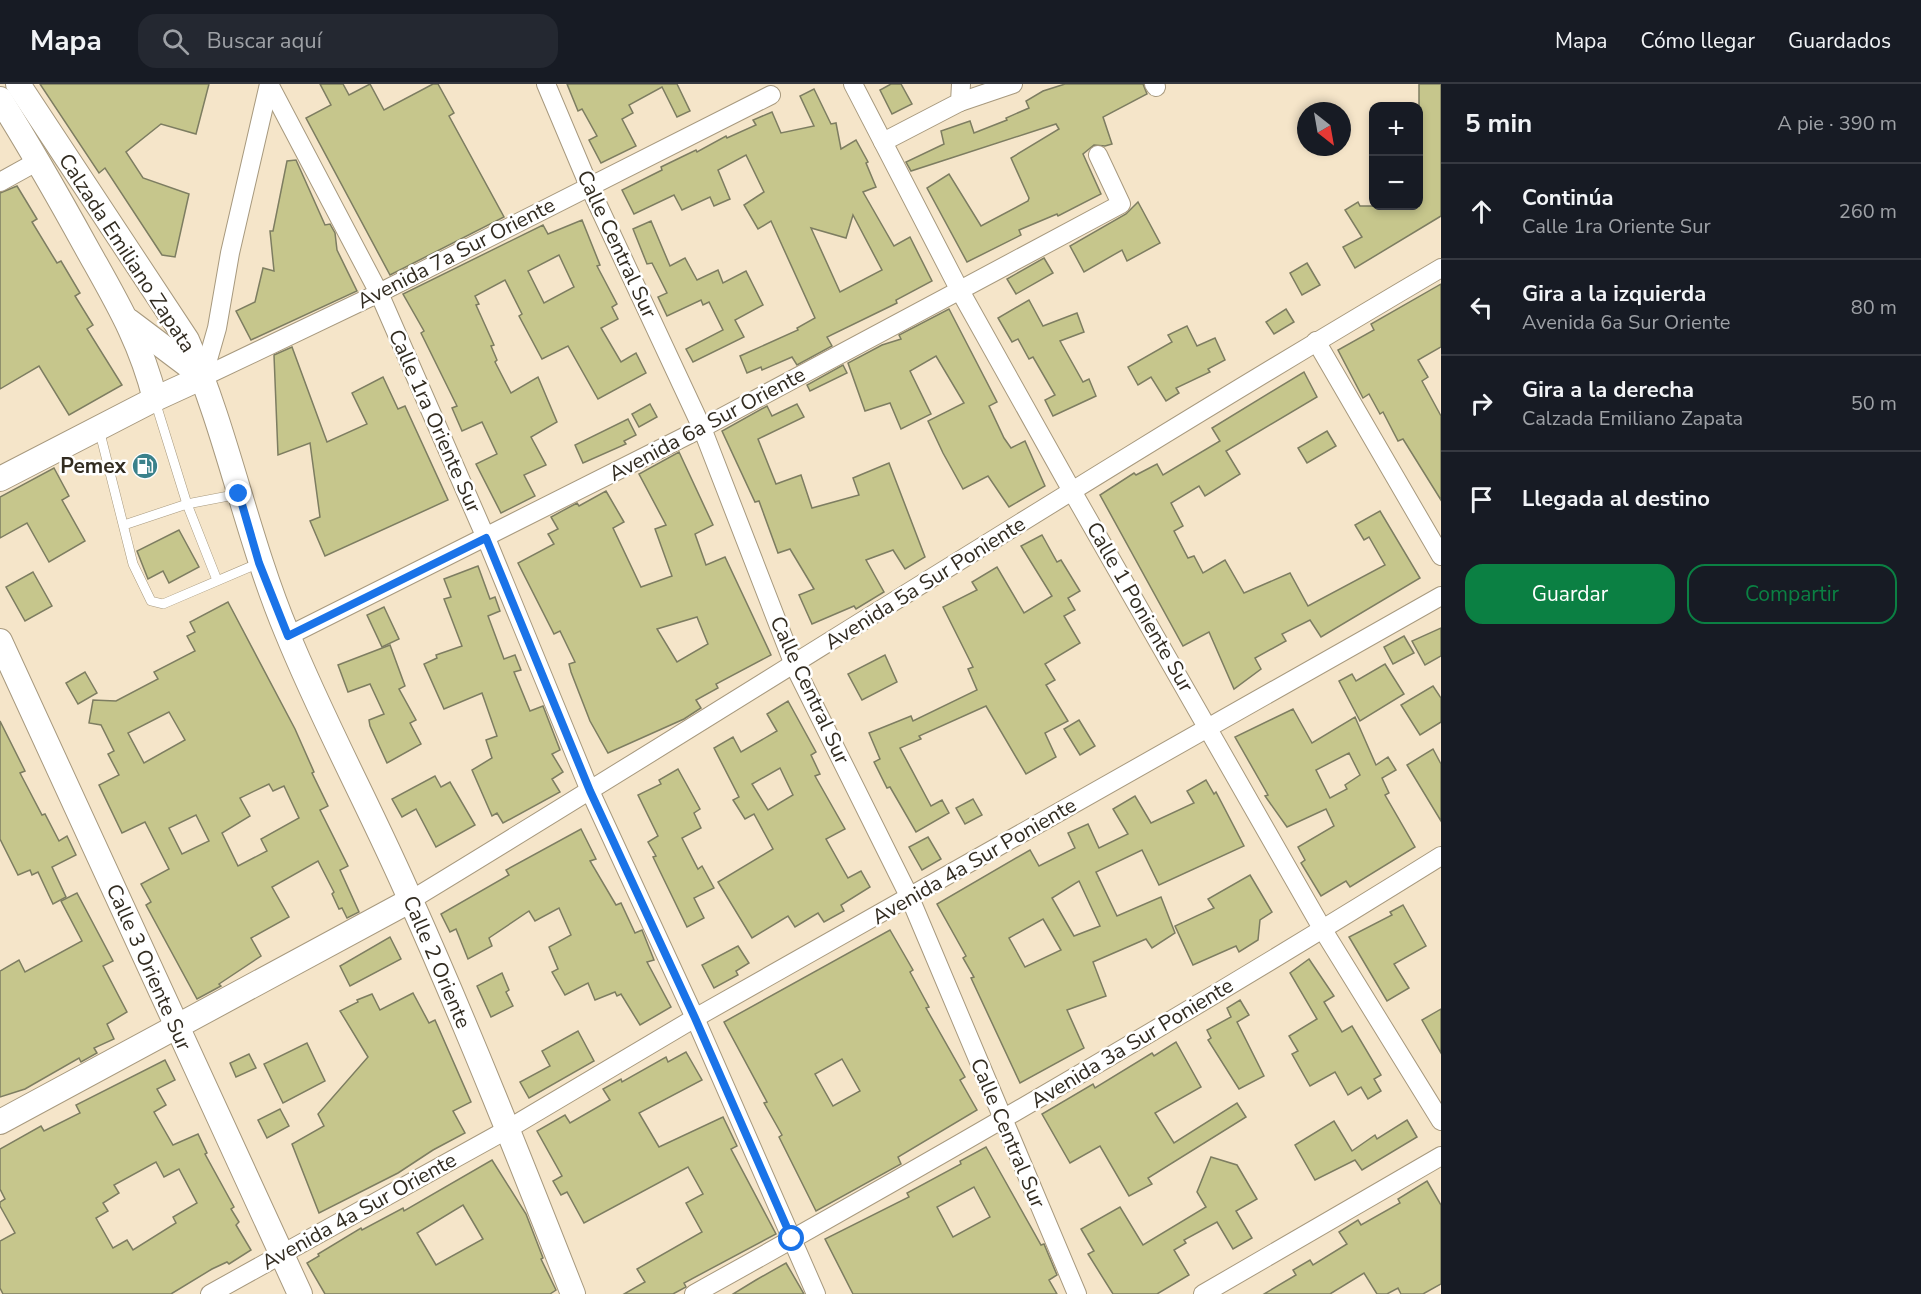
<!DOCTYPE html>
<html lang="es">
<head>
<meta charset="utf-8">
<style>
  body { margin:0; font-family:"Nunito Sans",sans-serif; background:#242831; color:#f1f3f6 }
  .controls { position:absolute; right:18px; top:18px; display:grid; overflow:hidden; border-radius:12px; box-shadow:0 3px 9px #0003 }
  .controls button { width:54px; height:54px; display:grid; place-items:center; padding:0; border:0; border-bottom:2px solid #363941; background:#171b24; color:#f1f3f6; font:30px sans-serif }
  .compass { position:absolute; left:1297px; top:18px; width:54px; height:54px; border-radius:50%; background:#171b24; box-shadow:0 3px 9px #0003; rotate:149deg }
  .stop { position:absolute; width:18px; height:18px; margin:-14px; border:4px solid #1a73e8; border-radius:50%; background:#fff }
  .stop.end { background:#1a73e8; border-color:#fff; box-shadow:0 2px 6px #0008 }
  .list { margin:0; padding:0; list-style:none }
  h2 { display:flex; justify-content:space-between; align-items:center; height:78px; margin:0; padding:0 24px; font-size:26px }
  h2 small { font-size:20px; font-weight:400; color:#9ea1a6 }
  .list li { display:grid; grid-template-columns:39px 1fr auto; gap:18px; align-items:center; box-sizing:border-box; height:96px; padding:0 24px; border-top:2px solid #363941 }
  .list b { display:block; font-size:22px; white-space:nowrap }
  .list p { margin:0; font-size:20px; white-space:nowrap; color:#9ea1a6 }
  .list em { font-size:20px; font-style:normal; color:#9ea1a6 }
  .actions { display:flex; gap:12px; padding:18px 24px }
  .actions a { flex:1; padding:14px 0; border:2px solid #0b8043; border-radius:18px; text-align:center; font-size:21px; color:#0b8043 }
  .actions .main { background:#0b8043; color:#fff }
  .icon { flex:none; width:33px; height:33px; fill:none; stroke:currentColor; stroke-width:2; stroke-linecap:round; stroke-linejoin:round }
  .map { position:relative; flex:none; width:1441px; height:1210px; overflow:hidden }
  header { display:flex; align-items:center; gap:36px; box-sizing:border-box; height:84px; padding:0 30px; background:#171b24; border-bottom:2px solid #363941 }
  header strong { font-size:28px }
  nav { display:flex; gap:33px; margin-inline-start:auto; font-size:21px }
  .search { width:420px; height:54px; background:#242831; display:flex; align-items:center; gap:15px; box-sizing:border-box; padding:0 21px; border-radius:18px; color:#9ea1a6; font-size:22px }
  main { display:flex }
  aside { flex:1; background:#171b24 }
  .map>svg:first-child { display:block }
  .building { fill:#c6c68c; stroke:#7d7d61; stroke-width:1.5; fill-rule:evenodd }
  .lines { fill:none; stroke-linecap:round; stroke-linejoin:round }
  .lane-casing { stroke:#a7997e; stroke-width:10 }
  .street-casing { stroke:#a7997e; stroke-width:20 }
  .secondary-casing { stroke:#a7997e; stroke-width:26 }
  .lane { stroke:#fff; stroke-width:9 }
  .street { stroke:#fff; stroke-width:18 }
  .secondary { stroke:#fff; stroke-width:24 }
  .route { stroke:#1a73e8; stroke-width:8 }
  .labels { text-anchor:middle; stroke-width:5; stroke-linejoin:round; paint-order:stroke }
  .street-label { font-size:21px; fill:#322c21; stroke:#fff }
  .poi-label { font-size:21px; font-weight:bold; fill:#322c21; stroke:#fff; text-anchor:end }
</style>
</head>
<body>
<header>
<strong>Mapa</strong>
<div class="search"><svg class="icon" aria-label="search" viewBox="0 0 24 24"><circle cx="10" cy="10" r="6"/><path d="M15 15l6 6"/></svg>Buscar aquí</div>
<nav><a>Mapa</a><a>Cómo llegar</a><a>Guardados</a></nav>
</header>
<main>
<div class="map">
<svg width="1441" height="1210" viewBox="0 0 1441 1210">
  <rect width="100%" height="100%" fill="#f5e5c9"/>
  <!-- building -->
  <g class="building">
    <polygon points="40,0 209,0 196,50 161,40 126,68 143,94 189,110 175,173 162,171 105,84 99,89"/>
    <polygon points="320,0 343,0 349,11 370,0 384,26 433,0 438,0 454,29 449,32 504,133 390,191 306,34 331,21"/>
    <polygon points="567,0 677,0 690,27 677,33 662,3 629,21 633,29 622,35 636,62 601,79 589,56 597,52 582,25 578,27"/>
    <polygon points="891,0 901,0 912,20 892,30 880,6"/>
    <polygon points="1065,0 1143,0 1147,10 1103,33 1112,60 1105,62 1094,61 1083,70 1101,110 1058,132 1057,130 1019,146 1021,151 967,178 927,104 949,90 981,142 1028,117 1029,114 1011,74 1059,45 1056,40 911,87 906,78 944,60 941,47 970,37 974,49 1007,36 1006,34 1029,24 1026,17 1043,7"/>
    <polygon points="1419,0 1441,0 1441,132 1355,184 1343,163 1362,153 1345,126 1358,118 1360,122 1419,122"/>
    <path d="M814 5 831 40 836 39 841 65 856 56 868 78 866 79 876 103 863 108 894 162 910 153 932 197 896 216 897 219 827 253 832 262 797 281 792 273 762 286 761 283 747 289 740 272 798 246 797 244 815 234 771 137 758 145 744 121 764 108 746 71 718 86 730 115 714 122 710 113 682 126 674 111 634 130 622 106 662 86 661 83 696 66 697 68 726 52 727 54 756 41 753 36 772 28 781 49 814 42 800 12ZM853 131 882 186 840 208 811 144 846 154Z"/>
    <polygon points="296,76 325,141 330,140 335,149 337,166 357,207 251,256 236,227 255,218 263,184 274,187 270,147 273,147 287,77"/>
    <polygon points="17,102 37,135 32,138 57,179 61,177 80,209 75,212 93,241 87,245 122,301 69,331 39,282 0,305 0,109"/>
    <polygon points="1138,118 1160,159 1127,177 1122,166 1084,188 1070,162 1126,130"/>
    <path d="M582 136 600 181 597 182 617 220 612 223 618 235 601 244 621 278 636 269 646 289 598 315 568 262 542 275 519 232 522 230 505 196 475 212 479 220 476 221 494 261 491 262 497 276 495 278 511 309 538 293 557 338 531 353 546 381 524 391 535 412 501 429 476 380 497 370 482 338 462 347 452 324 457 322 421 249 424 247 403 210 543 141 548 150ZM559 171 574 203 544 219 528 187Z"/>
    <polygon points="651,137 670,182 685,174 697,196 718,186 723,199 746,187 763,221 735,236 744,253 693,278 686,265 723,246 709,218 703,221 701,216 667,232 658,213 667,209 652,179 647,180 633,145"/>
    <polygon points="1044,174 1053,189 1016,210 1007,195"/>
    <polygon points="1307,179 1320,201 1302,211 1290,189"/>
    <polygon points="1441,200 1441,263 1418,276 1428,293 1422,297 1441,332 1441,416 1403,355 1398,357 1383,328 1380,330 1369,310 1363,314 1338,266 1374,246 1371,240"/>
    <polygon points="1029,216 1043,242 1077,229 1084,248 1060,257 1083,298 1089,295 1096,312 1053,332 1045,316 1055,311 1033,273 1029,275 1018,255 1012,258 998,234"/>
    <polygon points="949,225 997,318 989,322 1004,354 1011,364 1025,357 1045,402 1009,423 988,392 963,405 943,369 928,337 964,319 936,272 910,287 931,330 901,345 890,319 865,327 848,279 882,261 901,255 899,251"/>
    <polygon points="1286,225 1294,238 1274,250 1266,238"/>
    <polygon points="1187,242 1197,262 1215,254 1225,276 1208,285 1210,288 1176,304 1179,309 1166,317 1151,293 1138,301 1128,283 1172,258 1168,251"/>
    <polygon points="292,263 327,358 367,340 352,309 383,293 398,325 405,322 448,416 325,472 310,437 320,433 310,359 278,371 274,271"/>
    <polygon points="843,281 847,289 810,307 807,301"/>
    <polygon points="1304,288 1317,313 1226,367 1240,390 1205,412 1199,402 1171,419 1183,442 1174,447 1188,474 1194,472 1203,489 1225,476 1244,509 1290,489 1308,522 1385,481 1369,453 1364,456 1355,441 1380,427 1420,494 1321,553 1310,536 1282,550 1286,557 1255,574 1261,585 1234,605 1209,548 1183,562 1100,411 1134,389 1136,391 1157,380 1163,391 1220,357 1212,344"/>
    <polygon points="650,320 657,333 639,343 632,330"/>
    <polygon points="797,320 804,333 758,355 776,400 801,391 812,424 859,411 853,394 889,379 925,473 905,485 893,466 866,476 884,508 856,525 854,522 812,540 799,511 814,505 790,465 778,469 759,417 755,418 722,347 767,322 772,332"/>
    <polygon points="628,335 636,351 624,357 626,360 583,379 575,361"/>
    <polygon points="1327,347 1336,362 1307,379 1298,364"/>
    <path d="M679 368 713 441 695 450 706 481 725 473 771 571 716 600 718 604 696 616 701 624 684 635 608 669 590 637 571 588 569 580 575 578 560 547 554 550 518 479 554 460 548 450 558 445 551 433 577 419 579 422 606 407 624 438 613 444 641 503 672 492 655 445 666 441 639 390ZM697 533 708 560 677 578 657 545Z"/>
    <polygon points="54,384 69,412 62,416 85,457 49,478 27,439 0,454 0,413"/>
    <polygon points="179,446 199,483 169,499 163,487 148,495 137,467"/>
    <polygon points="1042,451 1057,478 1061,476 1080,507 1068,514 1075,526 1064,532 1080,559 1045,580 1055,596 1046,601 1068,637 1045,649 1056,673 1026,690 986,622 919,652 921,655 900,664 931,722 942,716 949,729 916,748 890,703 887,704 874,678 880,675 869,649 911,632 913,637 977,606 968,585 973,583 943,523 977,506 972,498 997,483 1024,529 1052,512 1021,462"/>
    <polygon points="478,482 490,515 495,513 500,527 488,532 504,575 515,571 521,586 514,588 530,627 543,622 560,666 552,670 563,688 552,695 560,708 503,739 497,729 492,732 472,686 492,674 486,656 497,652 482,609 444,625 424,580 437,574 436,571 462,562 444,515 451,513 444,495"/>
    <polygon points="33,488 52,522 25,537 6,503"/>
    <path d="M228 518 295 645 314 688 312 689 328 722 320 726 348 782 340 786 359 828 347 834 342 824 339 825 332 810 334 808 318 777 272 803 289 833 251 854 261 872 219 900 221 902 197 915 146 821 151 818 141 800 169 785 145 738 122 749 99 701 119 691 108 670 114 667 101 641 89 639 93 616 116 617 158 595 154 588 195 567 187 552 195 548 190 538ZM169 628 185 656 144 679 128 649ZM269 700 273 707 284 702 299 734 261 755 267 767 238 782 222 749 250 732 240 714ZM196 731 209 757 182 770 169 744Z"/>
    <polygon points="384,523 399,555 382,563 367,531"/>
    <polygon points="1441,544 1441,572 1425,581 1412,557"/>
    <polygon points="1404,552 1414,569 1393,580 1384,563"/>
    <polygon points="390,561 405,602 399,605 416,636 410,639 421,660 387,679 370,642 369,636 384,630 370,600 348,608 338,581"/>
    <polygon points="885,571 897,598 862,616 848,590"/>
    <polygon points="1385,580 1404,610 1360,637 1339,597 1352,590 1356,597"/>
    <polygon points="85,588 97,609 78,620 66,599"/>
    <polygon points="1433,602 1441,614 1441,638 1420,651 1401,621"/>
    <path d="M788 617 816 668 811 671 820 690 815 692 845 745 826 755 848 794 861 787 870 803 841 821 844 827 824 838 818 829 795 843 788 832 752 854 718 798 773 765 754 730 745 735 733 716 739 713 714 664 733 653 741 668 777 647 767 630ZM780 684 793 711 768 726 752 700Z"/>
    <path d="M1293 625 1312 659 1355 633 1376 681 1388 673 1396 686 1382 694 1389 709 1385 711 1415 763 1350 803 1346 797 1321 812 1301 779 1305 776 1298 763 1334 742 1326 725 1287 743 1265 712 1268 711 1235 653ZM1349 669 1360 691 1345 701 1347 705 1330 714 1316 686Z"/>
    <polygon points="1079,636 1095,662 1080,671 1064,645"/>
    <polygon points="0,637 25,687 20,689 42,731 45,730 59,757 67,752 76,771 52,783 66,813 53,820 38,788 32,791 30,786 18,791 0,755"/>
    <polygon points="1433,665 1441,680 1441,737 1407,681"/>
    <polygon points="678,685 700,725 694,729 701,744 682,754 698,785 702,782 714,804 694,814 704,834 687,843 653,773 656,772 648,758 658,752 638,711 661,700 659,696"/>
    <polygon points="435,692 441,703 450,698 475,741 436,763 416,725 402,733 392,715"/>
    <path d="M1206 696 1214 710 1216 708 1244 762 1159 801 1142 766 1096 788 1117 832 1161 813 1175 849 1152 864 1146 855 1093 878 1106 912 1067 926 1084 964 1020 999 971 894 974 893 963 874 966 872 937 820 1030 766 1039 782 1075 764 1068 749 1088 740 1099 764 1128 750 1113 725 1135 712 1151 739 1194 719 1187 707ZM1079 797 1100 842 1074 852 1052 814ZM1043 835 1061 866 1025 883 1009 854Z"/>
    <polygon points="973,715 982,731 965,740 956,724"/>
    <polygon points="581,745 596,775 590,777 616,821 621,819 635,849 642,846 654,876 647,878 671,923 640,941 621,910 617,912 615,908 595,916 588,899 565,911 552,888 558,885 549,863 571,851 559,824 535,837 529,827 489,854 492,862 468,875 456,845 450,848 441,830 509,791 506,786"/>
    <polygon points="928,753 941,775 922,786 909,763"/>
    <polygon points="1250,791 1272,828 1260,836 1258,856 1239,868 1236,862 1193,881 1175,842 1214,824 1208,815"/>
    <polygon points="77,809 113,877 103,882 127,928 107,940 114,955 94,964 97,969 81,978 79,974 25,1005 0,1013 0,887 19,876 25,888 82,857 61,817"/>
    <polygon points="1403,821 1426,862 1394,880 1409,904 1387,917 1349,853 1392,831 1390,828"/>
    <path d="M890 846 913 886 910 888 929 923 926 924 965 993 960 996 977 1026 898 1073 901 1080 816 1127 779 1053 782 1051 764 1019 767 1018 724 938ZM842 975 860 1007 833 1022 815 990Z"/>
    <polygon points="390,853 401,875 350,902 340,882"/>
    <polygon points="738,862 749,879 736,887 738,891 714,904 702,881"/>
    <polygon points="1309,875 1334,912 1324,918 1342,948 1352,942 1381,991 1374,995 1381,1007 1368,1015 1361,1003 1348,1011 1335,988 1310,1002 1292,970 1298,967 1289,952 1317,935 1290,889"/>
    <polygon points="502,889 509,906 506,908 513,922 491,933 477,902"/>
    <polygon points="413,909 429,939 435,936 471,1018 453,1027 465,1049 433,1066 398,1089 319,1129 292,1060 324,1042 318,1030 368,973 340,927 358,918 357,916 372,910 380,926"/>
    <polygon points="1240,916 1249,931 1237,938 1264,992 1239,1005 1208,956 1211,954 1207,946 1231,933 1227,924"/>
    <polygon points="1441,925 1441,969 1422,936"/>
    <polygon points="578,947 594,977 529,1014 520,998 550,982 542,967"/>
    <polygon points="1176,958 1201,1003 1155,1029 1174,1059 1237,1019 1246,1033 1148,1094 1152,1100 1129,1112 1100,1062 1070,1079 1042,1030 1093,1000 1095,1004 1152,969 1154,972"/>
    <polygon points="307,959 325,997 283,1019 264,980"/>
    <polygon points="686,968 702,996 639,1029 659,1063 723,1033 737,1062 731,1065 776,1150 684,1199 686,1203 673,1210 624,1210 645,1198 637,1185 702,1148 686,1119 703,1110 688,1083 584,1139 567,1108 561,1111 553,1097 562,1092 537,1047 565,1031 570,1039 610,1016 603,1005 621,995 622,998 666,973 668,978"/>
    <polygon points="249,970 256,984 236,993 230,979"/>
    <path d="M165 976 175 996 157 1005 166 1021 154 1028 173 1061 198 1050 207 1069 205 1070 234 1123 231 1125 239 1138 236 1141 251 1166 229 1180 227 1178 212 1185 171 1210H3L0 1204V1157L15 1149 0 1122V1118L5 1115 0 1105V1065L41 1042 44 1047 80 1029 76 1021ZM156 1078 164 1093 179 1085 197 1119 173 1133 176 1139 133 1166 127 1156 113 1164 96 1134 108 1127 103 1119 119 1109 114 1101Z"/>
    <polygon points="280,1025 289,1042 267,1054 258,1036"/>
    <polygon points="1407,1036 1417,1053 1362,1086 1355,1076 1315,1096 1295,1061 1334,1037 1352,1067 1375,1051 1377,1055"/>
    <path d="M986 1063 1041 1161 1044 1160 1057 1191 1049 1196 1057 1210H853L825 1155 909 1113 907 1109 961 1080 960 1077ZM974 1103 990 1133 953 1153 937 1123Z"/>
    <polygon points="1211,1073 1237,1081 1257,1115 1236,1127 1252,1154 1233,1165 1217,1138 1184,1156 1186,1159 1174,1166 1189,1191 1157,1210 1113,1210 1088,1170 1094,1167 1081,1145 1120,1123 1143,1161 1206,1123 1197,1108"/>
    <path d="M492 1076 526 1130 543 1174 541 1175 556 1206 550 1210H325L307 1179 319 1172 318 1170 361 1144 362 1146 403 1124 404 1127ZM463 1121 483 1155 436 1181 417 1149Z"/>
    <polygon points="1427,1097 1441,1121 1441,1200 1423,1210 1401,1210 1398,1204 1387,1210 1377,1210 1364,1189 1330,1210 1264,1210 1296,1191 1293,1186 1310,1176 1313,1181 1347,1160 1339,1148 1358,1136 1361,1141 1400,1119 1398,1115"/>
    <polygon points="786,1179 804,1210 733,1210 756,1196"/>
  </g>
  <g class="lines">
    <!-- lane casing -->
    <g class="lane-casing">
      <g id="lane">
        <polyline points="155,317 187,420 217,496"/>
        <polyline points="99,345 133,480 151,517 163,520 259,479"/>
        <polyline points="124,441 187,420 239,410"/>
      </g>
    </g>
    <!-- street casing -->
    <g class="street-casing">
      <g id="street">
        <polyline points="269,0 379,209 486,454 590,707 695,934 816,1210"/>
        <polyline points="546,0 589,102 702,344 794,581 910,814 1077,1210"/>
        <polyline points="853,0 959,205 1072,407 1323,846 1441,1037"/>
        <polyline points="1154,0 1156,3"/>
        <polyline points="960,18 1013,0"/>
        <polyline points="883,58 960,18 961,0"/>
        <polyline points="0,98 38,77"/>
        <polyline points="1316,257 1441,472"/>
        <polyline points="203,293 379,209 771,11"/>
        <polyline points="203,293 217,244 230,169 269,0"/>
        <polyline points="288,552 702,344 1121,120 1098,71"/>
        <path d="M411 816C755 607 1094 388 1441 184"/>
        <polyline points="210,1210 508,1045 695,934 1441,512"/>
        <path d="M694 1210C946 1070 1196 925 1441 772"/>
        <polyline points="1203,1210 1441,1072"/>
      </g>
    </g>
    <!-- secondary casing -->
    <g class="secondary-casing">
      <g id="secondary">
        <path d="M18 0 187 256C228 350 247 454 287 549 324 640 372 727 411 817 469 947 521 1078 573 1210"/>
        <path d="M0 15C30 63 58 112 85 161 115 215 140 255 155 315"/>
        <polyline points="129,237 202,292"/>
        <polyline points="0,395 155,315 203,293"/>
        <polyline points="0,557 300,1210"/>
        <polyline points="0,1038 411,816"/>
      </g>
    </g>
    <!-- lane -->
    <use href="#lane" class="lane"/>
    <!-- street -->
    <use href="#street" class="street"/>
    <!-- secondary -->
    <use href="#secondary" class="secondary"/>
  </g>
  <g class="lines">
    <!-- route -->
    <polyline class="route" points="239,410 259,479 288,552 486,454 590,707 695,934 792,1155"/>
  </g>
  <!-- icons -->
  <defs>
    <g id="fuel-disc" transform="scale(1.35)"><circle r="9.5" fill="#3a818b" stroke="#fff"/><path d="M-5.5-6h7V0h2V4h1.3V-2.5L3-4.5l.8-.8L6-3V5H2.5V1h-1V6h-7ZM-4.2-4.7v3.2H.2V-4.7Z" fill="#fff"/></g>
  </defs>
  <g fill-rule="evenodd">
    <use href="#fuel-disc" x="145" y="382"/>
  </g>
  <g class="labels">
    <!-- street labels -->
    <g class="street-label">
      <text transform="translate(617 160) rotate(65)" y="7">Calle Central Sur</text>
      <text transform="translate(127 169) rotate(57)" y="7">Calzada Emiliano Zapata</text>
      <text transform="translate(456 169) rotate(-27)" y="7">Avenida 7a Sur Oriente</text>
      <text transform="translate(435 337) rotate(66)" y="7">Calle 1ra Oriente Sur</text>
      <text transform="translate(707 340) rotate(-28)" y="7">Avenida 6a Sur Oriente</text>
      <text transform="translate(925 499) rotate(-32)" y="7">Avenida 5a Sur Poniente</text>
      <text transform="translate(1140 523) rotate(60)" y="7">Calle 1 Poniente Sur</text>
      <text transform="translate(810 606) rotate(65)" y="7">Calle Central Sur</text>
      <text transform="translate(974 777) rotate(-30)" y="7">Avenida 4a Sur Poniente</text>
      <text transform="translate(437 878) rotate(67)" y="7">Calle 2 Oriente</text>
      <text transform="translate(149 883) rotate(66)" y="7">Calle 3 Oriente Sur</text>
      <text transform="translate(1132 959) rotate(-31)" y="7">Avenida 3a Sur Poniente</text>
      <text transform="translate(1008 1049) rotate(67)" y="7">Calle Central Sur</text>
      <text transform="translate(359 1127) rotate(-29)" y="7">Avenida 4a Sur Oriente</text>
    </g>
    <!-- poi labels -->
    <g class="poi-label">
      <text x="126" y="389">Pemex</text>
    </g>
  </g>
</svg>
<div class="controls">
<button>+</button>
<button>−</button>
</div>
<svg class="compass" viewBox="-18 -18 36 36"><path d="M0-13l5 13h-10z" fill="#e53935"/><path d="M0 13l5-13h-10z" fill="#9ea1a6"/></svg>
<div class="stop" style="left:792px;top:1155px"></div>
<div class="stop end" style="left:239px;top:410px"></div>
</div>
<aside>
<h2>5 min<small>A pie · 390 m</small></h2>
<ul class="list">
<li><svg class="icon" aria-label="ahead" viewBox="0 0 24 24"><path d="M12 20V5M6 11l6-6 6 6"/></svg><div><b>Continúa</b><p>Calle 1ra Oriente Sur</p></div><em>260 m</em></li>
<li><svg class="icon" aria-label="left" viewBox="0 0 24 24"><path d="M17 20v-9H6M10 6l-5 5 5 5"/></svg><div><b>Gira a la izquierda</b><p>Avenida 6a Sur Oriente</p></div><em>80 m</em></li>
<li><svg class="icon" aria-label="right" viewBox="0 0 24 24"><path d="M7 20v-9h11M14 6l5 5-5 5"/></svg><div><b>Gira a la derecha</b><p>Calzada Emiliano Zapata</p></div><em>50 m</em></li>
<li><svg class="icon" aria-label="arrive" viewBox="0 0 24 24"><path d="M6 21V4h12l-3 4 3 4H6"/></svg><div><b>Llegada al destino</b></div></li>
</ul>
<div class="actions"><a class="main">Guardar</a><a>Compartir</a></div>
</aside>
</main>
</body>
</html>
